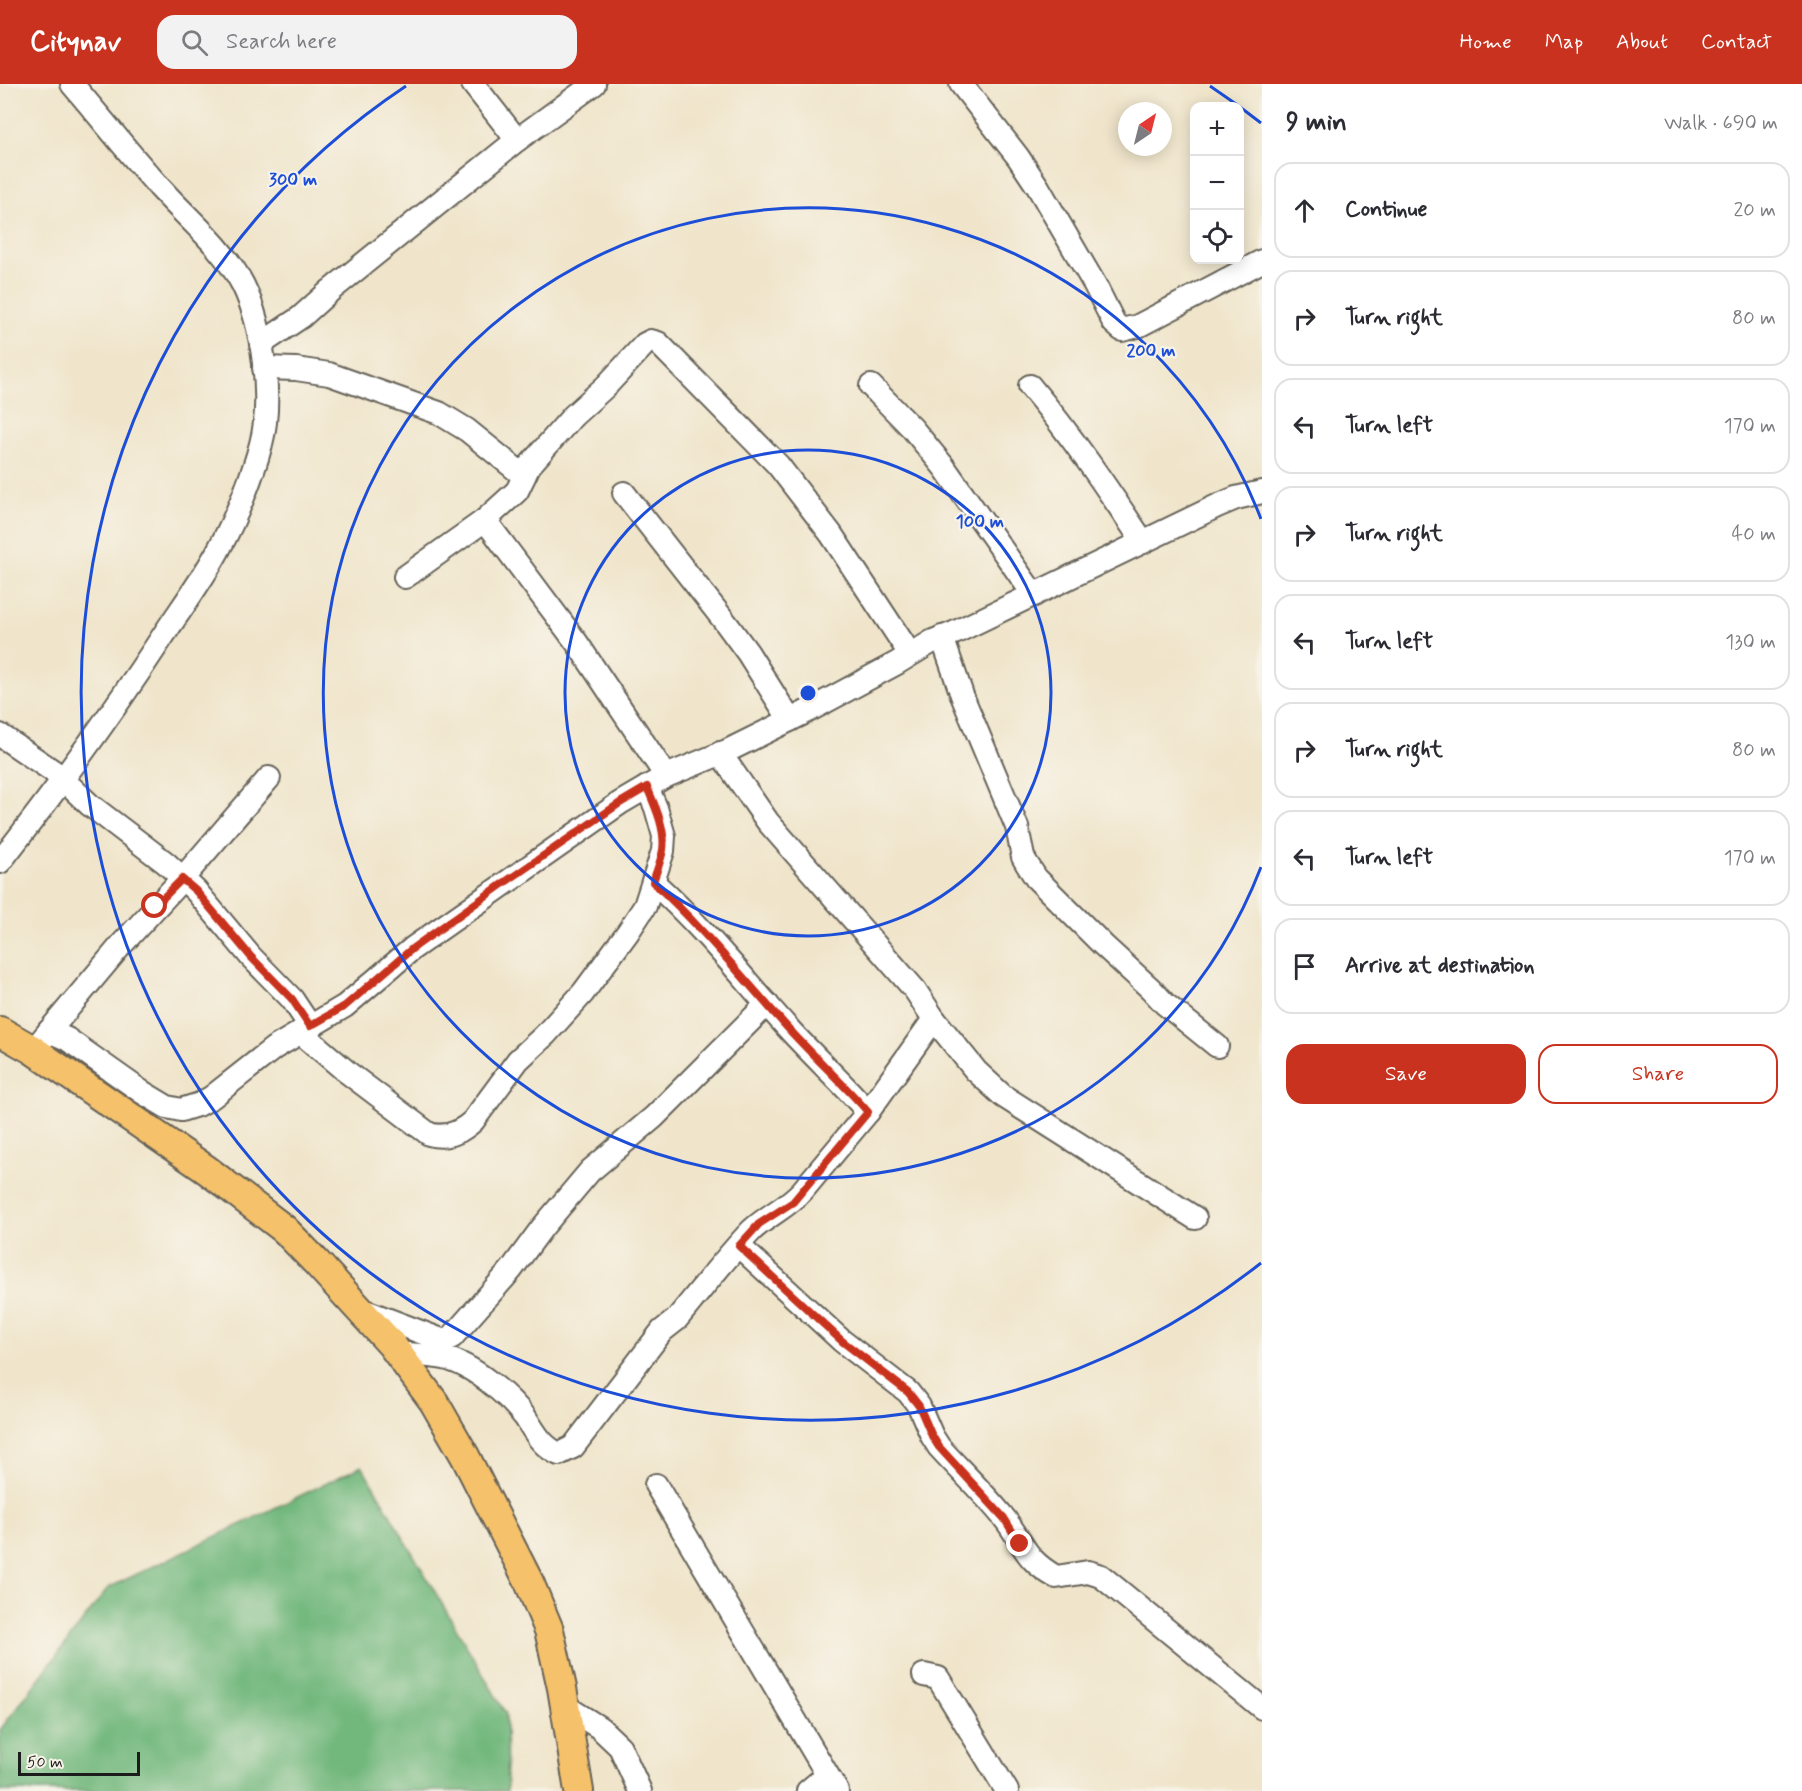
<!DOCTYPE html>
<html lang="en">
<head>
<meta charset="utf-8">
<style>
  body { margin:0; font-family:Mynerve,sans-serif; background:#f2f2f3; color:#2b2b33 }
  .controls { position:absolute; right:18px; top:18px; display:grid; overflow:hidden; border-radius:12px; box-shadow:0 3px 15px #0003 }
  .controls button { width:54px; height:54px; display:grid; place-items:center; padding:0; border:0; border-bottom:2px solid #e1e1e2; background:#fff; color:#2b2b33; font:30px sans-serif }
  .compass { position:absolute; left:1118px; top:18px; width:54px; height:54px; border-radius:50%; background:#fff; box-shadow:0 3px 15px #0003; rotate:35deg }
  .scale { position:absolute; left:18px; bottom:15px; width:122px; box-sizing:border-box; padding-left:6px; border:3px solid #1c1c1c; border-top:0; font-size:16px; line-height:21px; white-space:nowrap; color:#1c1c1c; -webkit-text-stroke:4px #f7f3e8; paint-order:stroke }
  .stop { position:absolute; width:18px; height:18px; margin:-14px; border:4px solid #c8321e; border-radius:50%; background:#fff }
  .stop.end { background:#c8321e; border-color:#fff; box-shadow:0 2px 6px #0008 }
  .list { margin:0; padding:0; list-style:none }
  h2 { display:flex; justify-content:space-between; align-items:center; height:78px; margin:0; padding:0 24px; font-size:26px }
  h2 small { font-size:20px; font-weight:400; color:#7c7c81 }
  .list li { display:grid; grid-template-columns:39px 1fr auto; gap:18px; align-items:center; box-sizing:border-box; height:96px; margin:0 12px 12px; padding:0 12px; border:2px solid #e1e1e2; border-radius:18px }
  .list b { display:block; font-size:22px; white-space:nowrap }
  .list em { font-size:20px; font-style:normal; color:#7c7c81 }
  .actions { display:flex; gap:12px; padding:18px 24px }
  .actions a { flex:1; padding:14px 0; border:2px solid #c8321e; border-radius:18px; text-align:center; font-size:21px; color:#c8321e }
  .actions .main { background:#c8321e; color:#fff }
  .icon { flex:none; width:33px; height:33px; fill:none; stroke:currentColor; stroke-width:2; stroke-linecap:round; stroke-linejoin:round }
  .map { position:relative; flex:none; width:1262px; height:1707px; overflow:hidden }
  header { display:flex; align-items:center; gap:36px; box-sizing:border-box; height:84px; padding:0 30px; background:#c8321e; color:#fff }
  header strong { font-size:28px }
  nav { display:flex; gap:33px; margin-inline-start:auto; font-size:21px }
  .search { width:420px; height:54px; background:#f2f2f3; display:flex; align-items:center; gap:15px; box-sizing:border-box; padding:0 21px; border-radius:18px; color:#7c7c81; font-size:22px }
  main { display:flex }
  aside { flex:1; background:#fff }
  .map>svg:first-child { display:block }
  .forest { fill:#72b87d; stroke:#476a4c; stroke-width:1.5 }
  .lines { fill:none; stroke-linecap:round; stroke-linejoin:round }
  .minor-casing { stroke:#666259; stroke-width:26 }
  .major-casing { stroke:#666259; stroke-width:32 }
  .minor { stroke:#fff; stroke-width:22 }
  .major { stroke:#f5c16b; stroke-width:28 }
  .route { stroke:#c8321e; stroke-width:8 }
  .ring { fill:none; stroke:#1d4ed8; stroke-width:3 }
  .centre { fill:#1d4ed8; stroke:#f7f3e8; stroke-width:3 }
  .ring-label { font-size:18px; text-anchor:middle; font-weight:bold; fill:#1d4ed8; stroke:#f7f3e8; stroke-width:4.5; stroke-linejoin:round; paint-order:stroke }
</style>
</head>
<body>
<header>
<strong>Citynav</strong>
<div class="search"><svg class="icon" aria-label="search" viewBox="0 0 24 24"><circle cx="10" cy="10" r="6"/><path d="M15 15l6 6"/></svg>Search here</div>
<nav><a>Home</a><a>Map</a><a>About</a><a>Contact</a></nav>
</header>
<main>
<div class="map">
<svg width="1262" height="1707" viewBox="0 0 1262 1707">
  <rect width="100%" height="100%" fill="#f7f3e8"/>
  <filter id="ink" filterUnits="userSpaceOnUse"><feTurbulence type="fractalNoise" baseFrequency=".0167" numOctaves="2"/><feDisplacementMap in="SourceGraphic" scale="12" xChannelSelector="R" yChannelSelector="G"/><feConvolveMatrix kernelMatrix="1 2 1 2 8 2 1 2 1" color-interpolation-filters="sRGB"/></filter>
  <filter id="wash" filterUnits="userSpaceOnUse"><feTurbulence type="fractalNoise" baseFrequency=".008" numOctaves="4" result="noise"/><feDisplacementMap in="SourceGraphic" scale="24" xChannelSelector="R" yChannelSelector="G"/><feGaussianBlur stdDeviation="1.35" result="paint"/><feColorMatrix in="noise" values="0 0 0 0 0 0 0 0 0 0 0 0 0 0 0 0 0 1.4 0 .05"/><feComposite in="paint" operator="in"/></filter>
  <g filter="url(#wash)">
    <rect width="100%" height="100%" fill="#f0e5cb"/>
    <!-- forest -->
    <polygon class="forest" points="362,1382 506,1630 507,1707 0,1707 0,1646 108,1504"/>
  </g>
  <g filter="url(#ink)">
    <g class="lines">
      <!-- minor casing -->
      <g class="minor-casing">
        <g id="minor">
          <polyline points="473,0 517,56"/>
          <polyline points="961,0 1018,73 1038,103 1095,201 1114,239 1122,246 1138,242 1262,177"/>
          <polyline points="261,260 301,233 331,206 517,56 594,0"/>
          <polyline points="264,284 296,285 329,290 439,329 467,346 524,392"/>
          <polyline points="871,302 912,344 944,383 1034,511"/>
          <path d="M1030 302C1072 352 1107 404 1143 458"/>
          <polyline points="624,409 726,539 748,569 790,636"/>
          <polyline points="485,436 577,559 666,692"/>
          <polyline points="405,493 485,436 517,407 529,382 573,332 606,302 645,260 651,257 658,259 664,265 778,381 831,450 910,570"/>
          <polyline points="942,553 963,614 1017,743 1023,773 1027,780 1036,794 1103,861 1151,905 1165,920 1217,962"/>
          <polyline points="0,651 56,689 90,721 166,779 196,807 251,873 292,915 310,942"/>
          <path d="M0 778C57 705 112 630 163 552 182 523 204 494 220 463 236 434 253 391 261 360 273 315 263 242 243 201 224 164 189 136 162 106 131 72 102 35 72 0"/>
          <path d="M653 798C702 842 742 893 786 942 813 972 842 998 868 1028"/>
          <polyline points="934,935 976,987 1003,1012 1195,1134"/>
          <polyline points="49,947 67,955 142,1008 167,1023 181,1026 200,1020 212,1013 274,964 345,922 413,864 620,719 666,692 727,667 806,628 897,579 933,557 954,549 1217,422 1236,414 1262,408"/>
          <path d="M300 948 347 988 429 1050C446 1055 460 1049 473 1037L518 976 545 951 583 909 628 848 645 822 663 767 664 752 656 724 647 703"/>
          <polyline points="40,958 122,860 182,795 269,694"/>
          <path d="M739 1162 842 1257 908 1308 919 1322 932 1352 939 1363C961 1387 985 1410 1005 1435 1025 1461 1024 1475 1056 1493L1088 1488 1101 1492 1262 1624"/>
          <polyline points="360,1225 444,1257 452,1253 511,1186 542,1144 590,1087 654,1033 767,920"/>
          <path d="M397 1269C413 1271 429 1271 444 1274 472 1280 508 1311 525 1333 535 1348 541 1362 559 1370L573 1363 662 1247 676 1236C701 1206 725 1174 752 1146 768 1131 788 1123 803 1106L868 1028 934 935 915 906 768 738 720 669"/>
          <polyline points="656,1401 837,1707"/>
          <polyline points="924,1591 938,1594 1007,1707"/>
          <polyline points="565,1622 600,1644 620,1663 640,1707"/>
          <polyline points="808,1707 827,1691"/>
        </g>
      </g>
      <!-- major casing -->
      <g class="major-casing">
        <polyline id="major" points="0,947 33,966 207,1086 284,1145 316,1178 391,1260 434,1318 465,1372 529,1498 549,1546 562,1604 579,1707"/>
      </g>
      <!-- minor -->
      <use href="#minor" class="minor"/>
      <!-- major -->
      <use href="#major" class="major"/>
    </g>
  </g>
  <g class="lines" filter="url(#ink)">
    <!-- route -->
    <path class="route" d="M155 822 182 795 196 807 251 873 292 915 310 942 345 922 413 864 501 801 620 719 647 703C655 722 666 745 663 766 661 777 656 788 653 798 702 843 742 893 786 942 813 972 842 998 868 1028L793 1118 759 1140 739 1162 842 1257 908 1308 919 1322 932 1352 939 1363 1004 1434 1020 1460"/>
  </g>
  <!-- distance rings -->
  <g class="ring">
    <circle cx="808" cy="609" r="243"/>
    <path d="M1261 783A485 485 0 1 1 1261 435"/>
    <path d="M1261 1179A728 728 0 1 1 406 2M1210 2A728 728 0 0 1 1261 39"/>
  </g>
  <circle cx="808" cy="609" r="9" class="centre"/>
  <g class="ring-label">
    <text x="293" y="101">300 m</text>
    <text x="1151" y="272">200 m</text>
    <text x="980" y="443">100 m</text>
  </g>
</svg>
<div class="controls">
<button>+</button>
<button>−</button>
<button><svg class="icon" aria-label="locate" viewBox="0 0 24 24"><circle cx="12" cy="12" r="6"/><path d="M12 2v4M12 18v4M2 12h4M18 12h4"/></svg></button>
</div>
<svg class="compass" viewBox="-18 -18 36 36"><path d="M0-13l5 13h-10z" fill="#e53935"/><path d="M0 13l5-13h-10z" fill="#7c7c81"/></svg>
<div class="scale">50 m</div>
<div class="stop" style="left:155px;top:822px"></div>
<div class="stop end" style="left:1020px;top:1460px"></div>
</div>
<aside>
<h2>9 min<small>Walk · 690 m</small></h2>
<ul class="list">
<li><svg class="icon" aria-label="ahead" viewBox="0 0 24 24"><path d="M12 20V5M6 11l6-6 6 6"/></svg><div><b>Continue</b></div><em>20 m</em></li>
<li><svg class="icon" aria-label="right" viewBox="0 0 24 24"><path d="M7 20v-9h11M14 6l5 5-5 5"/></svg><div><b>Turn right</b></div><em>80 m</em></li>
<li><svg class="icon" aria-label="left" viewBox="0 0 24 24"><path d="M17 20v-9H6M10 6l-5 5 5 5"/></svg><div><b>Turn left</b></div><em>170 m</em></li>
<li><svg class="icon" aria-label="right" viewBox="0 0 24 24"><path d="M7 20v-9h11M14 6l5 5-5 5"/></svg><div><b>Turn right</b></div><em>40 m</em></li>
<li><svg class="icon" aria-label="left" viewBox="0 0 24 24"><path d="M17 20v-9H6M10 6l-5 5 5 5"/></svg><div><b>Turn left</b></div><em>130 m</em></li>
<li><svg class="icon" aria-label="right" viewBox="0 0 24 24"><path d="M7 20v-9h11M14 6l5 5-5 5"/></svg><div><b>Turn right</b></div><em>80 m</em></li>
<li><svg class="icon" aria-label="left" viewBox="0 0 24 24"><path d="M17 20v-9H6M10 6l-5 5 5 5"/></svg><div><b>Turn left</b></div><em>170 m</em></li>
<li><svg class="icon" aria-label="arrive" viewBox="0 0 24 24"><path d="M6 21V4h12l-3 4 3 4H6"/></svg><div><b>Arrive at destination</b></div></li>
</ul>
<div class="actions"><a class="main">Save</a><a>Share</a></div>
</aside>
</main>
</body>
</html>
